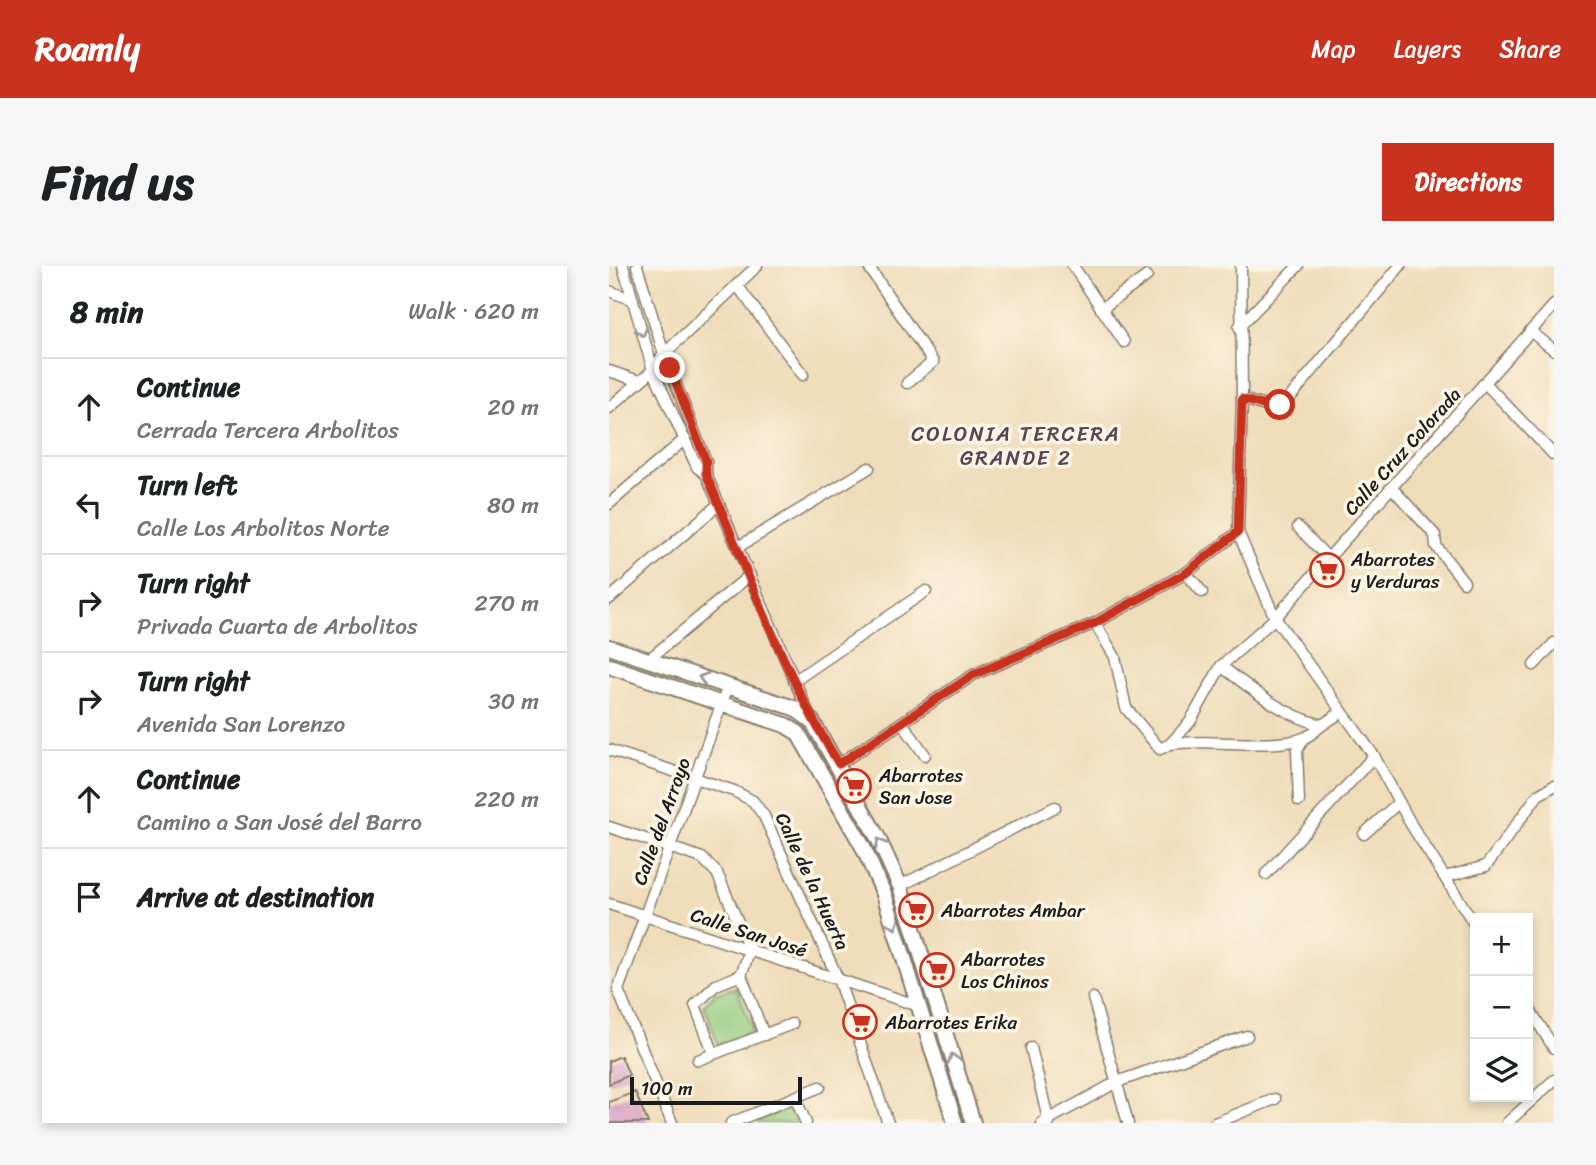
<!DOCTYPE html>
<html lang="en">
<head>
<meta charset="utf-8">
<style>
  body { margin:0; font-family:Sriracha,sans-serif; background:#f6f6f6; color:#202124 }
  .controls { position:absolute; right:21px; bottom:21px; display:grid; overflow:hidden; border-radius:0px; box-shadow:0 4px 10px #0003 }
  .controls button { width:63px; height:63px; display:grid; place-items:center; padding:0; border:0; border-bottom:2px solid #e0e0e0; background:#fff; color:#202124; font:35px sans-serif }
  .scale { position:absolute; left:21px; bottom:18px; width:172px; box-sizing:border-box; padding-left:7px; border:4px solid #1c1c1c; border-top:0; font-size:19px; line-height:24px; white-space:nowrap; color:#1c1c1c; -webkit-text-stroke:5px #fcf5e5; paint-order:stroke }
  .stop { position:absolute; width:21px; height:21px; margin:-16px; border:5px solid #c8321e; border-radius:50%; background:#fff }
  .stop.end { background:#c8321e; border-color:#fff; box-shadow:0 2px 7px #0008 }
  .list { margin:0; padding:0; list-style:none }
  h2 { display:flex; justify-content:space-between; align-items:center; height:91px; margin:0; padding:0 28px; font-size:30px }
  h2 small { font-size:23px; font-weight:400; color:#757577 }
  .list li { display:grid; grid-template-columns:46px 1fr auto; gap:21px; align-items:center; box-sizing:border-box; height:98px; padding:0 28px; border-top:2px solid #e0e0e0 }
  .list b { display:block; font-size:26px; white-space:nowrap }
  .list p { margin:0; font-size:23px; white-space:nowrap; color:#757577 }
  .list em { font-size:23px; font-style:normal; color:#757577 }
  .icon { flex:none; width:38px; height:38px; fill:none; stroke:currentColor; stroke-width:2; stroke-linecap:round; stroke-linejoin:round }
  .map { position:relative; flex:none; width:945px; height:857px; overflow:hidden; border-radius:0px }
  header { display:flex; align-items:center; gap:42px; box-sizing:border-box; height:98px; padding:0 35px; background:#c8321e; color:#fff }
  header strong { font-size:33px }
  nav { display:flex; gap:38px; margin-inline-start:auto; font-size:24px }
  .intro { display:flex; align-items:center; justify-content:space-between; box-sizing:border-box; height:168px; padding:0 42px }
  h1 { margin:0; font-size:49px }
  .button { padding:18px 32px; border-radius:0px; background:#c8321e; color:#fff; font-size:24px; font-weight:700 }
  main { display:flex; gap:42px; padding:0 42px }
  aside { flex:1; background:#fff; border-radius:0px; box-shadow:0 4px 10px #0003 }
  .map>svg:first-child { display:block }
  .green { fill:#95cc7e; stroke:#58744d; stroke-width:2 }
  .building { fill:#d092bf }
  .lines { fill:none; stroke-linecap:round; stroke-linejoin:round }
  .street-casing { stroke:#867c6a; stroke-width:13 }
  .secondary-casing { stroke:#867c6a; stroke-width:18 }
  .street { stroke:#fff; stroke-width:10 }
  .secondary { stroke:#fff; stroke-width:14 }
  .oneway { stroke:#999 }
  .route { stroke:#c8321e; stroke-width:9 }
  .labels { text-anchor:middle; stroke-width:7; stroke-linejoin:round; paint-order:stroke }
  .street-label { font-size:19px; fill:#1c1c1c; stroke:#fcf5e5 }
  .poi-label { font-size:19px; fill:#1c1c1c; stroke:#fcf5e5; text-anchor:start }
  .neighbourhood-label { font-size:21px; letter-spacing:2px; fill:#5b4555; stroke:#fcf5e5 }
</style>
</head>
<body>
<header>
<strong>Roamly</strong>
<nav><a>Map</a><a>Layers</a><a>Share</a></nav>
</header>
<div class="intro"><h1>Find us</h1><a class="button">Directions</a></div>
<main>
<aside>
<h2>8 min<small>Walk · 620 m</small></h2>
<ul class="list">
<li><svg class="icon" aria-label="ahead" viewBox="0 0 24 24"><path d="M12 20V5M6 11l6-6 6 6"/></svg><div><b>Continue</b><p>Cerrada Tercera Arbolitos</p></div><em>20 m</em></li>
<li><svg class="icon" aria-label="left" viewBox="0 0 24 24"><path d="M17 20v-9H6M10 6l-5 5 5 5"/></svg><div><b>Turn left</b><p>Calle Los Arbolitos Norte</p></div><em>80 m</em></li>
<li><svg class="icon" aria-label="right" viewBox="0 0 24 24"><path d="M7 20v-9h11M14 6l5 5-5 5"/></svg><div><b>Turn right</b><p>Privada Cuarta de Arbolitos</p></div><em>270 m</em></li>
<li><svg class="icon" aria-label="right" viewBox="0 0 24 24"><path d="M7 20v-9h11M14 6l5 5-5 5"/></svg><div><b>Turn right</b><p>Avenida San Lorenzo</p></div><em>30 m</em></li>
<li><svg class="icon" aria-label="ahead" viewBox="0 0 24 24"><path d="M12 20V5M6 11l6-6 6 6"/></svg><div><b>Continue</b><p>Camino a San José del Barro</p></div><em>220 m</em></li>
<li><svg class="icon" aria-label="arrive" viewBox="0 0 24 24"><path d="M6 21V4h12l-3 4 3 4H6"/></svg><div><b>Arrive at destination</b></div></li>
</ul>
</aside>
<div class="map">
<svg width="945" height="857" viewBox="0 0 945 857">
  <rect width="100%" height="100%" fill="#fcf5e5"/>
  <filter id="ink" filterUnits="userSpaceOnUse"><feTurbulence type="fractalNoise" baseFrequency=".0143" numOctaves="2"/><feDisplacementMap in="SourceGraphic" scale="14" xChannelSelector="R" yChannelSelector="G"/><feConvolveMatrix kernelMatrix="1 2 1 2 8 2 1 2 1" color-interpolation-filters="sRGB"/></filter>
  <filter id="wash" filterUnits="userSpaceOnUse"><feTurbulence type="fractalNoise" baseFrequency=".00686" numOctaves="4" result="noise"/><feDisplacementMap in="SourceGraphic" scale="28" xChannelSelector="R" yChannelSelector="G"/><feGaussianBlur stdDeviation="1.57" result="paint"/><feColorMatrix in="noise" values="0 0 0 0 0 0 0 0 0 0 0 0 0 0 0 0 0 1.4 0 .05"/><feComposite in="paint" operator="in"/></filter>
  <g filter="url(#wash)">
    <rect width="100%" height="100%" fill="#efdcb9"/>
    <!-- green -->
    <g class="green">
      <polygon points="128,721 144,766 109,779 95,739 105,728"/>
      <polygon points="181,841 187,857 149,857 148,855"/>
    </g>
    <g id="blocks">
      <!-- building -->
      <g class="building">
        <polygon points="12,790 20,809 0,818 0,795"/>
        <polygon points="26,826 39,857 0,857 0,836"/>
      </g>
    </g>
  </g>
  <g filter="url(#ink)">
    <use href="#blocks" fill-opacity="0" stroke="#867c6a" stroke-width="2"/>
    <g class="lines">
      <!-- street casing -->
      <g class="street-casing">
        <g id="street">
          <polyline points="14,0 44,104 88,201 97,208"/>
          <polyline points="28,0 55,88 97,195 97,208 202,453"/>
          <polyline points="259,0 324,96 298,117"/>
          <polyline points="464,0 515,76"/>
          <polyline points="632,0 633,133 629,266 666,352 765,490 803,560 866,659"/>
          <polyline points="128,19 194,109"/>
          <polyline points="0,25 24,34"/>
          <polyline points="492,43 538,10"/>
          <polyline points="630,61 689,0"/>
          <polyline points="921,65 945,84"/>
          <polyline points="0,105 30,115"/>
          <polyline points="876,117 945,189"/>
          <polyline points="633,133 663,142 678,135 791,0"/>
          <polyline points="0,142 44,104 55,88 148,0"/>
          <polyline points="784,223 826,269 827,280 855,316"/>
          <polyline points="0,238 76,173"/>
          <polyline points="689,261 720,293"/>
          <polyline points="129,281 260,202"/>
          <polyline points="577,307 593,326"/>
          <polyline points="0,333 110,238"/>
          <polyline points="486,357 506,391 517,442 551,483 561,478 581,456 612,400 666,352 945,39"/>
          <polyline points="39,394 141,309"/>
          <polyline points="925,399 945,377"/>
          <path d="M612 400C644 424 673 449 713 459L733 446"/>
          <polyline points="185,415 317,325"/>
          <polyline points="294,458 316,489"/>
          <path d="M561 478C599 472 664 484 695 472 701 470 708 463 713 459"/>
          <polyline points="0,484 125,525 144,535 155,550 229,713 279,857"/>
          <polyline points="230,498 364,409 486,357 577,307 629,266"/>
          <polyline points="690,535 688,485 695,472"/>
          <polyline points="0,561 93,592 108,607 141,684 132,709 107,719 86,739 105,788"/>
          <polyline points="755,568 790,536"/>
          <polyline points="657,608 765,490"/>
          <polyline points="836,611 877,600 929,529 945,520"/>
          <polyline points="291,620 446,541"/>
          <polyline points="0,638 310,740"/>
          <polyline points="132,709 155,769"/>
          <polyline points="484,732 519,857"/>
          <polyline points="919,741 945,782"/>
          <polyline points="422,782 440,857"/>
          <polyline points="89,794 183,758"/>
          <polyline points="186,831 197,857"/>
          <polyline points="63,857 9,724 119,420"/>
          <polyline points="122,857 211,821"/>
          <polyline points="433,857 508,816 638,770"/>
          <polyline points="606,857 666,833"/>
          <polyline points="898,857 945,814"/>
        </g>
      </g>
      <!-- secondary casing -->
      <g class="secondary-casing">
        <g id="secondary">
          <polyline points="0,381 185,442 203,455 269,572 291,620 364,857"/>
          <polyline points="0,400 176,459 189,467 254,581 275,628 346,857"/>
        </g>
      </g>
      <!-- street -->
      <use href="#street" class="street"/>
      <!-- secondary -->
      <use href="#secondary" class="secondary"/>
    </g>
    <!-- one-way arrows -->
    <defs><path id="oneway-chevron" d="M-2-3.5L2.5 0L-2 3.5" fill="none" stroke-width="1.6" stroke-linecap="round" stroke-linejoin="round" transform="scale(1.75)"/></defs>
    <g class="oneway">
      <use href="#oneway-chevron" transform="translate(33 66) rotate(74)"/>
      <use href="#oneway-chevron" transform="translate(94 412) rotate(-162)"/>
      <use href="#oneway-chevron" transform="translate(271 577) rotate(-115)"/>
      <use href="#oneway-chevron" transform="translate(285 659) rotate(73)"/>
      <use href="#oneway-chevron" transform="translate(344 792) rotate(-107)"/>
    </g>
  </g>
  <g class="lines" filter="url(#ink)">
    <!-- route -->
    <path class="route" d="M61 102 97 195V208C139 305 174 408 230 498L364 409 486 357 577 307 629 266 633 133 663 142 671 139"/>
  </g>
  <!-- icons -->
  <defs>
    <g id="supermarket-ring" transform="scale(1.75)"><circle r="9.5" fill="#fcf5e5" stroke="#c8321e" stroke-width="1.5"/><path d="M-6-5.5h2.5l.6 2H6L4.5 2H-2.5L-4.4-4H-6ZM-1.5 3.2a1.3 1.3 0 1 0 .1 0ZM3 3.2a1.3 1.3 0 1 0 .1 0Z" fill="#c8321e"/></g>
  </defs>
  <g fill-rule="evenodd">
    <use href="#supermarket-ring" x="718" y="304"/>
    <use href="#supermarket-ring" x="245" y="520"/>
    <use href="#supermarket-ring" x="307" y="644"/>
    <use href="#supermarket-ring" x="328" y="704"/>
    <use href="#supermarket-ring" x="251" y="756"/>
  </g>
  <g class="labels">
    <!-- street labels -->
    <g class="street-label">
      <text transform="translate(793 185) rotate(-48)" y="7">Calle Cruz Colorada</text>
      <text transform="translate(52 555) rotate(-70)" y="7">Calle del Arroyo</text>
      <text transform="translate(204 615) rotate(65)" y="7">Calle de la Huerta</text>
      <text transform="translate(140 666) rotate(18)" y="7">Calle San José</text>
    </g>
    <!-- poi labels -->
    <g class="poi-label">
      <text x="742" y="300">Abarrotes<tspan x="742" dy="22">y Verduras</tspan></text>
      <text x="270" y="516">Abarrotes<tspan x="270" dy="22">San Jose</tspan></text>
      <text x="332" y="651">Abarrotes Ambar</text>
      <text x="352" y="700">Abarrotes<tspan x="352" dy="22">Los Chinos</tspan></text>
      <text x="276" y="763">Abarrotes Erika</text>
    </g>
    <!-- neighbourhood labels -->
    <g class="neighbourhood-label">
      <text x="407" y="175">COLONIA TERCERA<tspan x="407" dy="24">GRANDE 2</tspan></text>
    </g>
  </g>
</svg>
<div class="controls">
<button>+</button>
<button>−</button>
<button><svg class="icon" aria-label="layers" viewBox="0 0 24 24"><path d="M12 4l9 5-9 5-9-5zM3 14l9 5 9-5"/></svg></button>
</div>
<div class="scale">100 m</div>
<div class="stop" style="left:671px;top:139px"></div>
<div class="stop end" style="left:61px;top:102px"></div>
</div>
</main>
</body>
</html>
